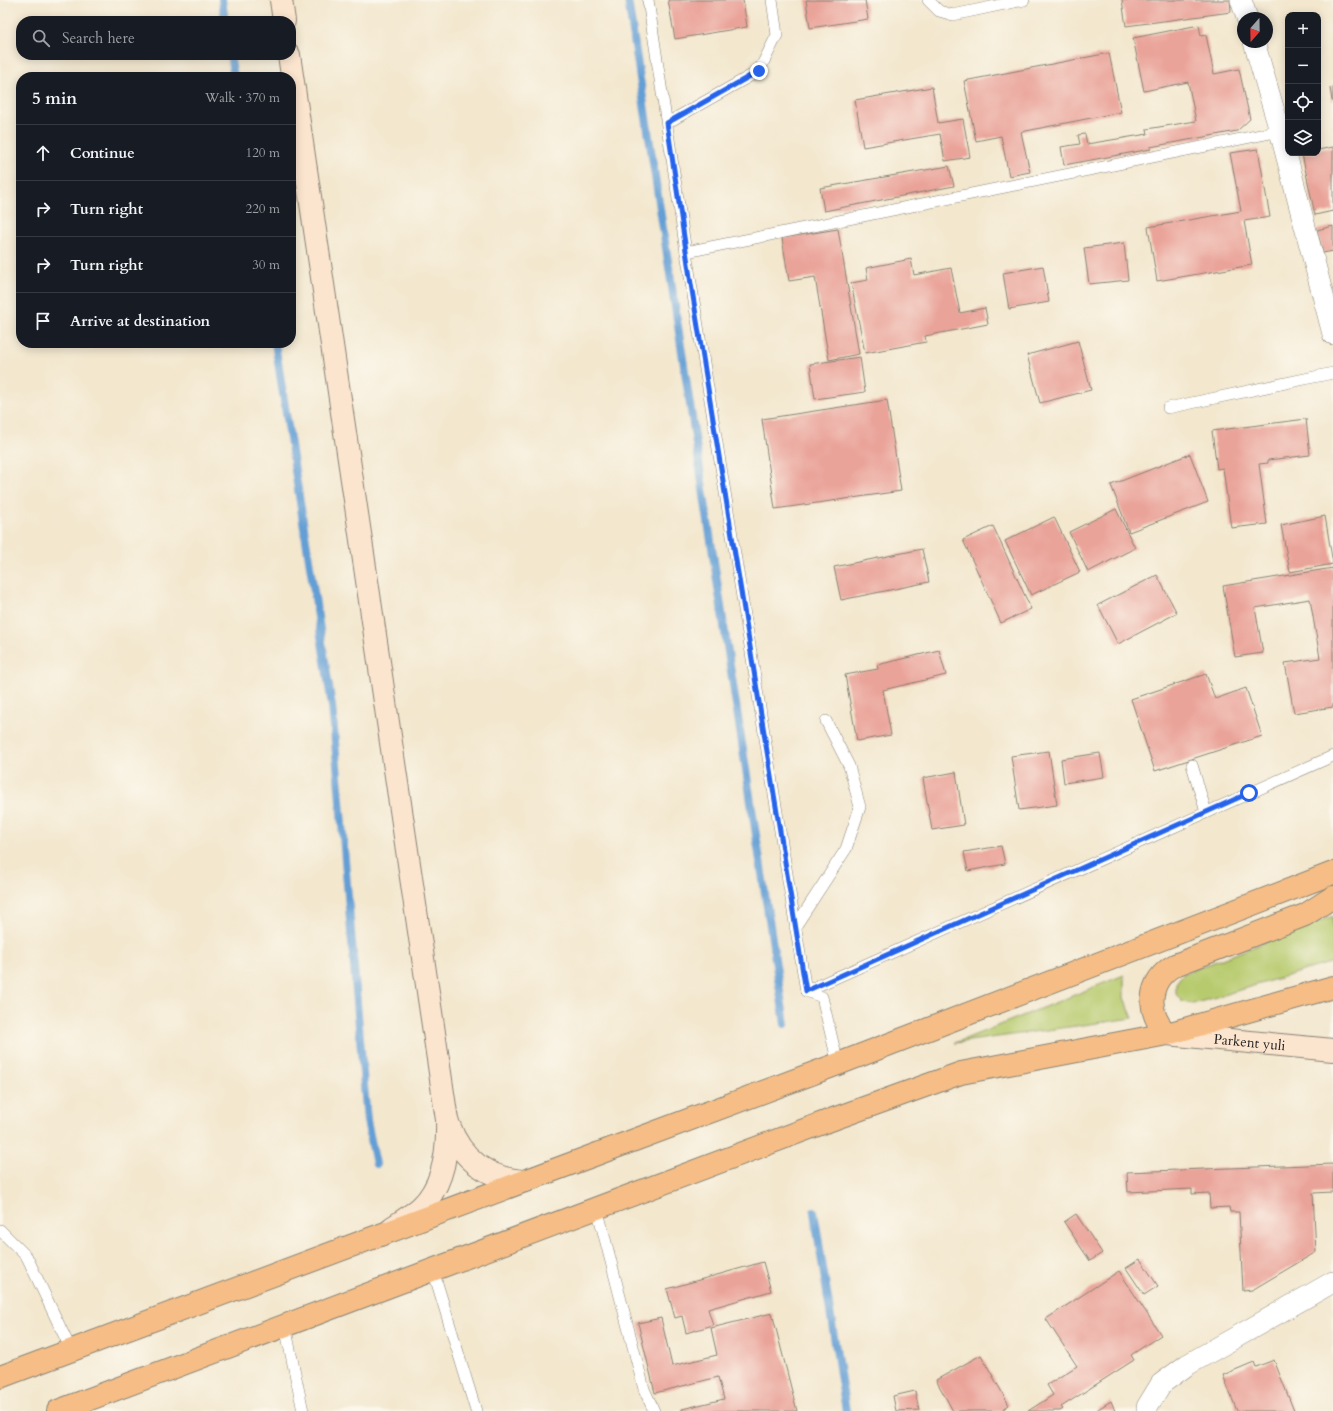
<!DOCTYPE html>
<html lang="en">
<head>
<meta charset="utf-8">
<style>
  body { margin:0; font-family:Cardo,serif; background:#242831; color:#f1f3f6 }
  .controls { position:absolute; right:12px; top:12px; display:grid; overflow:hidden; border-radius:8px; box-shadow:0 2px 10px #0003 }
  .controls button { width:36px; height:36px; display:grid; place-items:center; padding:0; border:0; border-bottom:1px solid #363941; background:#171b24; color:#f1f3f6; font:20px sans-serif }
  .compass { position:absolute; left:1237px; top:12px; width:36px; height:36px; border-radius:50%; background:#171b24; box-shadow:0 2px 10px #0003; rotate:200deg }
  .stop { position:absolute; width:12px; height:12px; margin:-9px; border:3px solid #2563eb; border-radius:50%; background:#fff }
  .stop.end { background:#2563eb; border-color:#fff; box-shadow:0 1px 4px #0008 }
  .list { margin:0; padding:0; list-style:none }
  h2 { display:flex; justify-content:space-between; align-items:center; height:52px; margin:0; padding:0 16px; font-size:17px }
  h2 small { font-size:13px; font-weight:400; color:#9ea1a6 }
  .list li { display:grid; grid-template-columns:26px 1fr auto; gap:12px; align-items:center; box-sizing:border-box; height:56px; padding:0 16px; border-top:1px solid #363941 }
  .list b { display:block; font-size:15px; white-space:nowrap }
  .list em { font-size:13px; font-style:normal; color:#9ea1a6 }
  .icon { flex:none; width:22px; height:22px; fill:none; stroke:currentColor; stroke-width:2; stroke-linecap:round; stroke-linejoin:round }
  .map { position:relative; flex:none; width:1333px; height:1411px; overflow:hidden }
  .search { position:absolute; background:#171b24; box-shadow:0 2px 10px #0003; left:16px; top:16px; width:280px; height:44px; display:flex; align-items:center; gap:10px; box-sizing:border-box; padding:0 14px; border-radius:16px; color:#9ea1a6; font-size:15px }
  .panel { position:absolute; background:#171b24; box-shadow:0 2px 10px #0003; left:16px; top:72px; width:280px; height:276px; border-radius:16px }
  .map>svg:first-child { display:block }
  .green { fill:#b7ca6d; stroke:#6a7344 }
  .lines { fill:none; stroke-linecap:round; stroke-linejoin:round }
  .stream { stroke:#649fd4; stroke-width:8 }
  .building { fill:#eaa399 }
  .lane-casing { stroke:#888275; stroke-width:12 }
  .street-casing { stroke:#888275; stroke-width:22 }
  .secondary-casing { stroke:#888275; stroke-width:24 }
  .highway-casing { stroke:#888275; stroke-width:24 }
  .lane { stroke:#fff; stroke-width:11 }
  .street { stroke:#fff; stroke-width:21 }
  .secondary { stroke:#fbe5cf; stroke-width:22 }
  .highway { stroke:#f6be86; stroke-width:22 }
  .route { stroke:#2563eb; stroke-width:5 }
  .labels { text-anchor:middle; stroke-width:3; stroke-linejoin:round; paint-order:stroke }
  .street-label { font-size:14px; fill:#1c1c1c; stroke:#fbf7ec }
</style>
</head>
<body>
<div class="map">
<svg width="1333" height="1411" viewBox="0 0 1333 1411">
  <rect width="100%" height="100%" fill="#fbf7ec"/>
  <filter id="ink" filterUnits="userSpaceOnUse"><feTurbulence type="fractalNoise" baseFrequency=".025" numOctaves="2"/><feDisplacementMap in="SourceGraphic" scale="8" xChannelSelector="R" yChannelSelector="G"/><feConvolveMatrix kernelMatrix="1 2 1 2 8 2 1 2 1" color-interpolation-filters="sRGB"/></filter>
  <filter id="wash" filterUnits="userSpaceOnUse"><feTurbulence type="fractalNoise" baseFrequency=".012" numOctaves="4" result="noise"/><feDisplacementMap in="SourceGraphic" scale="16" xChannelSelector="R" yChannelSelector="G"/><feGaussianBlur stdDeviation="0.9" result="paint"/><feColorMatrix in="noise" values="0 0 0 0 0 0 0 0 0 0 0 0 0 0 0 0 0 1.4 0 .05"/><feComposite in="paint" operator="in"/></filter>
  <g filter="url(#wash)">
    <rect width="100%" height="100%" fill="#f3e7ce"/>
    <!-- green -->
    <g class="green">
      <polygon points="1333,916 1333,962 1193,1004 1182,1002 1176,994 1176,983 1183,974"/>
      <polygon points="1124,975 1124,998 1133,1018 955,1043"/>
    </g>
    <g class="lines">
      <!-- stream -->
      <g class="stream">
        <polyline points="222,0 225,21"/>
        <polyline points="628,0 785,1024"/>
        <polyline points="230,55 234,77"/>
        <polyline points="275,343 332,706 367,1121 376,1164"/>
        <polyline points="814,1212 846,1411"/>
      </g>
    </g>
    <g id="blocks">
      <!-- building -->
      <g class="building">
        <polygon points="668,0 743,0 747,27 675,39"/>
        <polygon points="806,0 865,0 868,19 810,28"/>
        <polygon points="1122,0 1230,0 1231,12 1126,26"/>
        <polygon points="1199,25 1201,36 1206,35 1214,74 1239,69 1250,119 1237,131 1150,147 1151,149 1064,165 1061,147 1080,144 1078,135 1085,134 1087,144 1148,134 1147,129 1196,121 1188,82 1144,91 1133,38"/>
        <polygon points="1109,53 1121,112 1021,132 1030,172 1009,176 1001,136 976,141 964,81"/>
        <polygon points="932,87 938,123 963,119 970,157 945,161 940,134 863,147 855,100"/>
        <polygon points="1333,87 1333,101 1332,101 1330,88"/>
        <polygon points="1333,147 1333,211 1315,215 1302,154 1318,153 1318,150"/>
        <polygon points="1258,149 1270,217 1244,221 1252,265 1157,281 1148,227 1241,211 1230,153"/>
        <polygon points="949,166 954,186 824,211 820,188"/>
        <polygon points="1333,226 1333,251 1323,253 1317,230"/>
        <polygon points="838,229 859,354 829,360 815,277 789,281 782,238"/>
        <polygon points="1124,243 1128,280 1089,284 1084,248"/>
        <polygon points="911,259 914,275 951,268 960,313 985,308 988,324 925,336 926,342 865,353 851,283 868,280 866,268"/>
        <polygon points="1043,266 1049,302 1009,309 1003,273"/>
        <polygon points="1078,341 1091,390 1040,403 1027,355"/>
        <polygon points="860,357 865,392 815,399 810,364"/>
        <polygon points="887,400 901,491 775,509 762,419"/>
        <polygon points="1306,419 1310,455 1268,460 1268,463 1259,464 1267,524 1231,528 1223,468 1217,469 1212,431"/>
        <polygon points="1190,454 1208,502 1129,532 1111,485"/>
        <polygon points="1116,509 1135,548 1088,572 1069,532"/>
        <polygon points="1325,516 1333,564 1290,572 1281,525"/>
        <polygon points="1054,517 1080,572 1031,595 1005,541"/>
        <polygon points="993,526 1031,609 1001,623 963,540"/>
        <polygon points="922,549 929,582 841,600 834,567"/>
        <polygon points="1333,568 1333,707 1294,713 1285,663 1320,658 1310,599 1255,608 1263,653 1235,657 1223,586"/>
        <polygon points="1157,575 1177,613 1118,644 1098,605"/>
        <polygon points="939,650 946,675 883,690 891,735 857,741 845,675 878,669 877,665"/>
        <polygon points="1206,674 1215,699 1246,688 1262,736 1155,771 1131,699"/>
        <polygon points="1049,751 1057,805 1019,810 1011,756"/>
        <polygon points="1100,753 1104,777 1064,783 1061,759"/>
        <polygon points="956,772 964,825 932,830 923,778"/>
        <polygon points="1001,846 1005,864 968,871 964,852"/>
        <polygon points="1333,1164 1333,1192 1313,1193 1316,1252 1252,1290 1243,1291 1239,1212 1230,1212 1229,1207 1210,1208 1209,1193 1192,1194 1192,1189 1128,1192 1127,1172"/>
        <polygon points="1076,1214 1102,1253 1090,1261 1064,1222"/>
        <polygon points="1140,1259 1158,1286 1144,1295 1126,1268"/>
        <polygon points="763,1262 771,1291 708,1309 713,1325 686,1333 682,1316 675,1318 667,1289"/>
        <polygon points="1119,1271 1161,1335 1131,1355 1134,1360 1061,1407 1063,1409 1060,1411 1028,1411 1053,1395 1047,1385 1077,1366 1046,1319"/>
        <polygon points="772,1313 797,1411 682,1411 682,1409 724,1399 718,1377 655,1393 638,1323 661,1318 672,1366 717,1355 711,1328"/>
        <polygon points="981,1355 1009,1405 1003,1409 1004,1411 953,1411 936,1380"/>
        <polygon points="1274,1360 1294,1411 1237,1411 1223,1375 1254,1362 1256,1367"/>
        <polygon points="915,1391 919,1410 896,1411 893,1396"/>
        <polygon points="1111,1401 1115,1411 1095,1411"/>
      </g>
    </g>
  </g>
  <g filter="url(#ink)">
    <use href="#blocks" fill-opacity="0" stroke="#888275" stroke-width="1"/>
    <g class="lines">
      <!-- lane casing -->
      <g class="lane-casing">
        <g id="lane">
          <polyline points="648,0 686,252 806,991"/>
          <polyline points="928,0 939,11 953,15 1024,0"/>
          <polyline points="667,123 759,71 777,35 772,0"/>
          <polyline points="686,252 1280,131"/>
          <polyline points="1168,408 1333,373"/>
          <polyline points="1192,765 1206,812"/>
          <polyline points="795,927 846,849 860,807 849,766 826,721"/>
          <polyline points="806,991 1333,756"/>
          <polyline points="806,991 822,997 838,1064"/>
          <polyline points="597,1208 644,1389 654,1411"/>
          <polyline points="0,1230 27,1257 71,1350"/>
          <polyline points="433,1270 476,1411"/>
          <polyline points="285,1326 303,1411"/>
        </g>
      </g>
      <!-- street casing -->
      <g class="street-casing">
        <g id="street">
          <polyline points="1241,0 1247,18"/>
          <polyline points="1254,42 1280,131 1333,334"/>
          <polyline points="1147,1411 1147,1407 1161,1384 1187,1365 1333,1282"/>
        </g>
      </g>
      <!-- secondary casing -->
      <g class="secondary-casing">
        <g id="secondary">
          <polyline points="281,0 284,21"/>
          <path d="M289 55 447 1120C448 1150 444 1185 421 1207 412 1215 402 1221 393 1227"/>
          <path id="s1" d="M1167 1034 1333 1050"/>
          <path d="M449 1125C461 1159 489 1180 526 1181"/>
        </g>
      </g>
      <!-- highway casing -->
      <g class="highway-casing">
        <g id="highway">
          <path d="M1167 1034C1146 1013 1147 980 1175 965L1305 915 1333 897"/>
          <polyline points="0,1377 838,1064 1333,873"/>
          <polyline points="58,1411 836,1118 961,1073 1167,1034 1333,987"/>
        </g>
      </g>
      <!-- lane -->
      <use href="#lane" class="lane"/>
      <!-- street -->
      <use href="#street" class="street"/>
      <!-- secondary -->
      <use href="#secondary" class="secondary"/>
      <!-- highway -->
      <use href="#highway" class="highway"/>
    </g>
  </g>
  <g class="lines" filter="url(#ink)">
    <!-- route -->
    <polyline class="route" points="759,71 667,123 691,284 806,991 1249,793"/>
  </g>
  <g class="labels">
    <!-- street labels -->
    <g class="street-label">
      <text dy="5" stroke="none"><textPath href="#s1" startOffset="83">Parkent yuli</textPath></text>
    </g>
  </g>
</svg>
<div class="controls">
<button>+</button>
<button>−</button>
<button><svg class="icon" aria-label="locate" viewBox="0 0 24 24"><circle cx="12" cy="12" r="6"/><path d="M12 2v4M12 18v4M2 12h4M18 12h4"/></svg></button>
<button><svg class="icon" aria-label="layers" viewBox="0 0 24 24"><path d="M12 4l9 5-9 5-9-5zM3 14l9 5 9-5"/></svg></button>
</div>
<svg class="compass" viewBox="-18 -18 36 36"><path d="M0-13l5 13h-10z" fill="#e53935"/><path d="M0 13l5-13h-10z" fill="#9ea1a6"/></svg>
<div class="stop" style="left:1249px;top:793px"></div>
<div class="stop end" style="left:759px;top:71px"></div>
<div class="search"><svg class="icon" aria-label="search" viewBox="0 0 24 24"><circle cx="10" cy="10" r="6"/><path d="M15 15l6 6"/></svg>Search here</div>
<section class="panel">
<h2>5 min<small>Walk · 370 m</small></h2>
<ul class="list">
<li><svg class="icon" aria-label="ahead" viewBox="0 0 24 24"><path d="M12 20V5M6 11l6-6 6 6"/></svg><div><b>Continue</b></div><em>120 m</em></li>
<li><svg class="icon" aria-label="right" viewBox="0 0 24 24"><path d="M7 20v-9h11M14 6l5 5-5 5"/></svg><div><b>Turn right</b></div><em>220 m</em></li>
<li><svg class="icon" aria-label="right" viewBox="0 0 24 24"><path d="M7 20v-9h11M14 6l5 5-5 5"/></svg><div><b>Turn right</b></div><em>30 m</em></li>
<li><svg class="icon" aria-label="arrive" viewBox="0 0 24 24"><path d="M6 21V4h12l-3 4 3 4H6"/></svg><div><b>Arrive at destination</b></div></li>
</ul>
</section>
</div>
</body>
</html>
